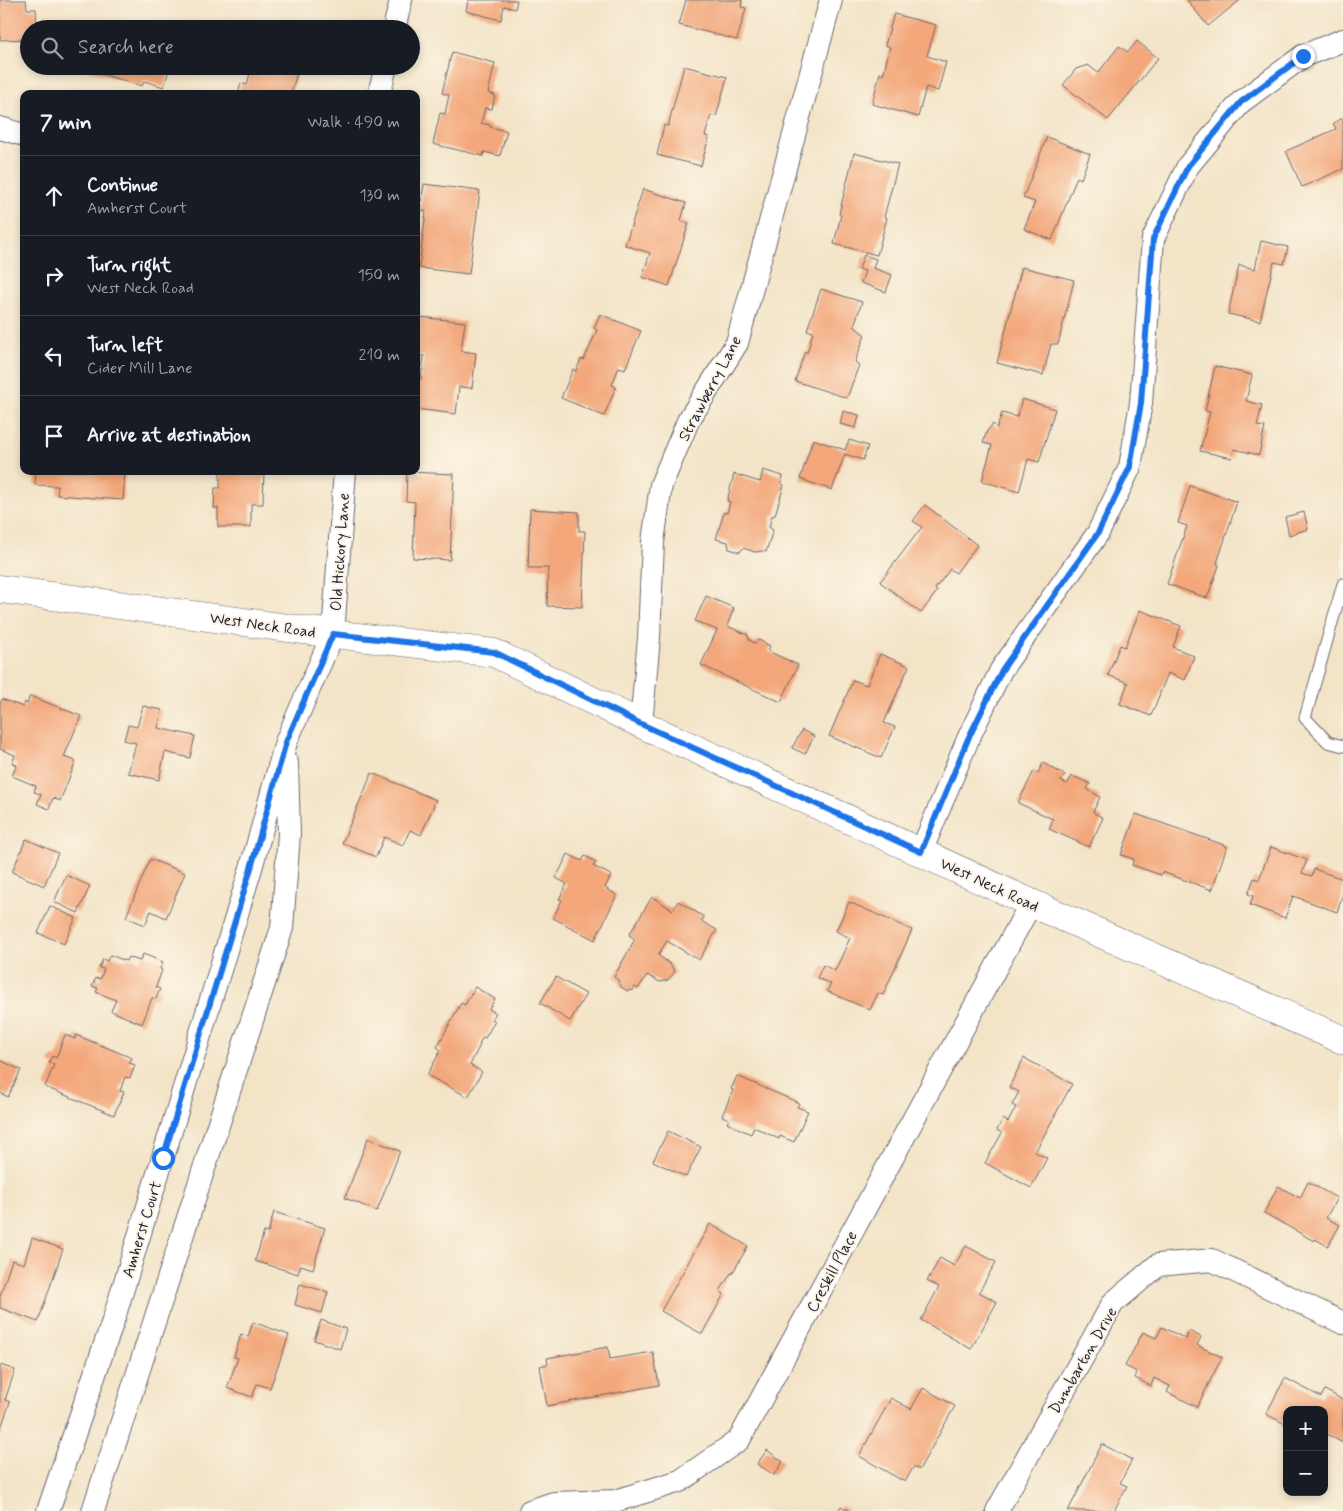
<!DOCTYPE html>
<html lang="en">
<head>
<meta charset="utf-8">
<style>
  body { margin:0; font-family:Mynerve,sans-serif; background:#242831; color:#f1f3f6 }
  .controls { position:absolute; right:15px; bottom:15px; display:grid; overflow:hidden; border-radius:10px; box-shadow:0 2px 8px #0003 }
  .controls button { width:45px; height:45px; display:grid; place-items:center; padding:0; border:0; border-bottom:1px solid #363941; background:#171b24; color:#f1f3f6; font:25px sans-serif }
  .stop { position:absolute; width:15px; height:15px; margin:-11px; border:4px solid #1a73e8; border-radius:50%; background:#fff }
  .stop.end { background:#1a73e8; border-color:#fff; box-shadow:0 1px 5px #0008 }
  .list { margin:0; padding:0; list-style:none }
  h2 { display:flex; justify-content:space-between; align-items:center; height:65px; margin:0; padding:0 20px; font-size:21px }
  h2 small { font-size:16px; font-weight:400; color:#9ea1a6 }
  .list li { display:grid; grid-template-columns:32px 1fr auto; gap:15px; align-items:center; box-sizing:border-box; height:80px; padding:0 20px; border-top:1px solid #363941 }
  .list b { display:block; font-size:19px; white-space:nowrap }
  .list p { margin:0; font-size:16px; white-space:nowrap; color:#9ea1a6 }
  .list em { font-size:16px; font-style:normal; color:#9ea1a6 }
  .icon { flex:none; width:28px; height:28px; fill:none; stroke:currentColor; stroke-width:2; stroke-linecap:round; stroke-linejoin:round }
  .map { position:relative; flex:none; width:1343px; height:1511px; overflow:hidden }
  .search { position:absolute; background:#171b24; box-shadow:0 2px 8px #0003; left:20px; top:20px; width:400px; height:55px; display:flex; align-items:center; gap:12px; box-sizing:border-box; padding:0 18px; border-radius:28px; color:#9ea1a6; font-size:19px }
  .panel { position:absolute; background:#171b24; box-shadow:0 2px 8px #0003; left:20px; top:90px; width:400px; height:385px; border-radius:10px }
  .map>svg:first-child { display:block }
  .building { fill:#f3a77a }
  .lines { fill:none; stroke-linecap:round; stroke-linejoin:round }
  .lane-casing { stroke:#6b666c; stroke-width:13 }
  .street-casing { stroke:#6b666c; stroke-width:24 }
  .secondary-casing { stroke:#6b666c; stroke-width:29 }
  .lane { stroke:#fff; stroke-width:11 }
  .street { stroke:#fff; stroke-width:22 }
  .secondary { stroke:#fff; stroke-width:28 }
  .route { stroke:#1a73e8; stroke-width:6 }
  .labels { text-anchor:middle; stroke-width:4; stroke-linejoin:round; paint-order:stroke }
  .street-label { font-size:16px; fill:#22223b; stroke:#fcf5e5 }
</style>
</head>
<body>
<div class="map">
<svg width="1343" height="1511" viewBox="0 0 1343 1511">
  <rect width="100%" height="100%" fill="#fcf5e5"/>
  <filter id="ink" filterUnits="userSpaceOnUse"><feTurbulence type="fractalNoise" baseFrequency=".02" numOctaves="2"/><feDisplacementMap in="SourceGraphic" scale="10" xChannelSelector="R" yChannelSelector="G"/><feConvolveMatrix kernelMatrix="1 2 1 2 8 2 1 2 1" color-interpolation-filters="sRGB"/></filter>
  <filter id="wash" filterUnits="userSpaceOnUse"><feTurbulence type="fractalNoise" baseFrequency=".0096" numOctaves="4" result="noise"/><feDisplacementMap in="SourceGraphic" scale="20" xChannelSelector="R" yChannelSelector="G"/><feGaussianBlur stdDeviation="1.12" result="paint"/><feColorMatrix in="noise" values="0 0 0 0 0 0 0 0 0 0 0 0 0 0 0 0 0 1.4 0 .05"/><feComposite in="paint" operator="in"/></filter>
  <g filter="url(#wash)">
    <rect width="100%" height="100%" fill="#f3e4c8"/>
    <g id="blocks">
      <!-- building -->
      <g class="building">
        <polygon points="0,0 26,0 27,9 36,9 37,29 29,29 29,39 0,40"/>
        <polygon points="468,0 517,0 515,9 504,6 501,20 466,11"/>
        <polygon points="686,0 742,0 741,7 746,8 737,40 679,25"/>
        <polygon points="1187,0 1240,0 1208,26"/>
        <polygon points="894,14 936,25 927,56 946,62 938,91 926,87 918,117 872,104 880,73 883,75 890,47 885,45"/>
        <polygon points="263,24 280,28 280,29 262,29"/>
        <polygon points="1137,41 1158,58 1108,120 1063,85 1076,69 1088,65 1098,73 1119,46 1128,52"/>
        <polygon points="452,52 495,63 488,93 495,95 492,109 485,108 481,123 490,125 490,127 507,131 500,156 484,152 483,156 433,144 440,113 445,114 449,95 442,93"/>
        <polygon points="84,66 170,66 164,87 144,81 142,86 84,69"/>
        <polygon points="244,66 299,66 291,94 238,94 241,83 247,85 251,69"/>
        <polygon points="684,66 727,77 716,117 711,115 705,136 709,137 701,166 657,155 664,125 668,126"/>
        <polygon points="1343,118 1343,169 1302,187 1286,151 1336,129 1333,123"/>
        <polygon points="1047,137 1090,154 1081,179 1077,177 1052,240 1024,229 1035,202 1023,198"/>
        <polygon points="854,153 898,164 884,217 887,218 877,255 834,244 841,215 839,214"/>
        <polygon points="424,184 480,191 469,274 419,268 426,211 420,211"/>
        <polygon points="643,189 686,203 681,221 689,223 669,286 642,277 650,253 625,245"/>
        <polygon points="1261,241 1288,247 1284,264 1274,262 1260,321 1228,314 1239,265 1255,269"/>
        <polygon points="864,255 876,259 873,268 892,275 886,292 861,283 865,271 859,269"/>
        <polygon points="1022,267 1074,280 1058,344 1051,344 1043,375 997,363"/>
        <polygon points="821,289 862,302 854,326 865,335 855,362 859,365 847,398 795,381 805,351 807,353 813,332 807,330"/>
        <polygon points="600,314 641,331 625,369 619,367 612,385 616,387 604,416 561,398 573,369 576,371 581,359 584,360 597,330 594,328"/>
        <polygon points="420,317 465,322 461,351 476,353 472,388 459,387 456,414 416,409 416,379 421,379 424,356 416,355"/>
        <polygon points="1215,366 1252,375 1246,401 1262,405 1257,426 1265,427 1259,455 1234,449 1232,458 1200,451 1210,412 1205,411"/>
        <polygon points="1022,399 1055,409 1039,462 1028,459 1019,492 982,481 992,445 983,443 987,431 993,424 997,428 1002,413 1017,417"/>
        <polygon points="843,411 859,415 856,428 840,424"/>
        <polygon points="813,439 845,450 849,440 868,446 863,460 845,454 832,490 800,479"/>
        <polygon points="763,470 783,476 781,484 784,485 775,515 772,516 769,527 773,530 766,552 762,551 755,552 743,548 740,552 729,549 728,542 716,539 724,512 727,513 730,502 727,501 734,474 760,482"/>
        <polygon points="36,471 125,471 123,500 57,495 58,486 35,485"/>
        <polygon points="220,471 264,471 263,504 251,504 251,527 218,527 218,508 214,508 215,488 220,488"/>
        <polygon points="407,472 454,474 450,560 413,558 415,502 406,501"/>
        <polygon points="1190,486 1237,502 1217,563 1219,566 1207,598 1167,584 1187,526 1178,523"/>
        <polygon points="925,505 977,545 956,573 950,569 935,589 937,591 921,613 880,582 922,527 913,521"/>
        <polygon points="530,509 579,512 579,531 585,531 582,607 547,606 548,568 528,568"/>
        <polygon points="1304,512 1308,529 1289,535 1285,517"/>
        <polygon points="706,596 734,608 727,626 748,635 749,640 755,643 759,640 770,646 768,651 798,665 781,702 701,665 717,630 695,621"/>
        <polygon points="1140,610 1181,626 1173,647 1194,656 1185,680 1168,673 1151,716 1120,704 1128,683 1108,675 1120,645 1125,647"/>
        <polygon points="880,654 909,666 884,723 895,727 881,758 829,736 853,680 867,685"/>
        <polygon points="30,696 81,716 64,757 76,761 60,801 53,798 49,809 37,804 41,794 34,792 36,786 12,776 17,765 12,763 15,755 0,749 0,703 2,699 23,707 25,702 27,704"/>
        <polygon points="143,706 162,710 158,728 195,736 190,758 165,752 159,780 128,773 136,743 124,740 128,725 137,727"/>
        <polygon points="802,730 814,736 805,754 792,748"/>
        <polygon points="1043,763 1065,775 1061,781 1067,784 1072,776 1080,779 1090,784 1087,789 1100,797 1093,812 1103,818 1089,847 1049,829 1053,819 1018,803 1034,771 1038,773"/>
        <polygon points="372,773 436,800 421,835 410,830 403,845 384,837 376,857 342,843"/>
        <polygon points="1136,814 1227,846 1212,890 1162,872 1161,875 1132,865 1134,859 1121,855"/>
        <polygon points="26,839 58,853 44,886 12,872"/>
        <polygon points="1271,847 1307,860 1302,873 1312,876 1314,869 1343,879 1343,894 1337,912 1293,896 1285,918 1250,905 1253,896 1248,894 1254,878 1259,880"/>
        <polygon points="568,854 582,861 585,856 596,862 593,866 611,875 605,888 617,895 595,940 553,918 562,900 559,899 567,884 556,878"/>
        <polygon points="150,859 185,873 166,918 151,911 145,925 126,917"/>
        <polygon points="66,875 90,886 78,913 54,902"/>
        <polygon points="652,897 673,910 678,901 704,917 701,921 717,930 699,960 667,941 658,955 670,964 675,972 668,980 660,982 647,975 638,989 635,987 633,990 627,991 620,986 618,980 614,977 635,939 629,935"/>
        <polygon points="849,902 912,930 883,995 878,993 870,1010 827,991 831,984 817,978 823,965 835,971 850,938 836,931"/>
        <polygon points="50,906 76,918 64,944 38,933"/>
        <polygon points="143,954 163,962 160,969 162,970 156,987 160,989 156,999 152,998 142,1024 111,1011 116,1000 96,992 98,988 92,986 96,978 100,979 104,969 99,968 103,959 107,961 110,955 126,961 128,957 140,961"/>
        <polygon points="556,977 586,994 570,1021 540,1003"/>
        <polygon points="475,987 495,999 489,1009 496,1013 492,1019 495,1021 485,1038 483,1037 479,1044 480,1045 470,1065 482,1072 468,1097 427,1075 441,1050 437,1047 461,1003 465,1005"/>
        <polygon points="65,1035 75,1039 76,1035 132,1058 129,1063 135,1065 130,1078 125,1077 120,1091 124,1092 114,1115 45,1087 54,1065 49,1063 52,1056 56,1058"/>
        <polygon points="1024,1058 1072,1084 1035,1152 1047,1158 1031,1188 985,1163 1002,1133 997,1130 1003,1119 1008,1122 1016,1107 1012,1105 1019,1092 1009,1087"/>
        <polygon points="0,1060 21,1070 8,1097 0,1093"/>
        <polygon points="737,1076 799,1103 797,1107 808,1111 794,1142 780,1136 779,1139 754,1127 751,1134 727,1123 729,1119 722,1116 733,1090 731,1089"/>
        <polygon points="668,1131 701,1147 686,1177 653,1161"/>
        <polygon points="368,1138 400,1151 377,1211 345,1198"/>
        <polygon points="1308,1182 1337,1198 1326,1218 1340,1225 1328,1246 1315,1239 1314,1241 1264,1213 1278,1186 1300,1198"/>
        <polygon points="274,1212 325,1228 313,1269 301,1265 298,1274 255,1261 264,1232 268,1233"/>
        <polygon points="710,1224 748,1246 732,1274 731,1273 720,1291 724,1294 702,1334 661,1311"/>
        <polygon points="32,1238 63,1249 38,1322 0,1308 0,1296 12,1260 24,1264"/>
        <polygon points="966,1246 996,1262 979,1292 997,1302 971,1349 921,1320 939,1287 927,1281 940,1258 954,1266"/>
        <polygon points="300,1284 328,1292 322,1313 295,1305"/>
        <polygon points="321,1320 346,1329 340,1349 314,1340"/>
        <polygon points="253,1322 289,1335 270,1388 257,1384 252,1397 227,1388 238,1358 234,1357 241,1334 248,1337"/>
        <polygon points="1162,1327 1186,1339 1189,1331 1201,1337 1197,1345 1222,1357 1197,1407 1167,1392 1170,1386 1154,1378 1151,1386 1135,1378 1137,1372 1125,1366 1143,1332 1156,1338"/>
        <polygon points="608,1347 610,1359 653,1352 659,1385 547,1406 540,1366 548,1364 547,1358"/>
        <polygon points="0,1365 15,1370 5,1400 10,1402 0,1431"/>
        <polygon points="1285,1378 1321,1397 1325,1390 1343,1400 1343,1443 1324,1433 1324,1410 1287,1410 1287,1425 1266,1414"/>
        <polygon points="923,1388 955,1406 919,1470 914,1466 905,1482 859,1456 891,1398 911,1409"/>
        <polygon points="1102,1444 1132,1460 1120,1483 1127,1486 1114,1511 1068,1511"/>
        <polygon points="767,1450 783,1462 774,1475 757,1464"/>
        <polygon points="841,1506 850,1511 838,1511"/>
      </g>
    </g>
  </g>
  <g filter="url(#ink)">
    <use href="#blocks" fill-opacity="0" stroke="#6b666c" stroke-width="1"/>
    <g class="lines">
      <!-- lane casing -->
      <g class="lane-casing">
        <polyline id="lane" points="1343,584 1305,718 1328,742 1343,746"/>
      </g>
      <!-- street casing -->
      <g class="street-casing">
        <g id="street">
          <polyline points="394,29 401,0"/>
          <polyline points="379,94 386,66"/>
          <polyline points="0,128 24,135"/>
          <polyline points="641,724 649,638 653,542 661,485 688,421 737,343 831,0"/>
          <polyline points="921,852 968,739 1001,670 1098,533 1130,467 1141,403 1153,239 1188,166 1241,102 1303,56 1343,40"/>
          <polyline points="48,1511 114,1318 251,868 286,742 333,634 345,471"/>
          <polyline points="93,1511 282,928 289,834 287,763"/>
          <polyline points="530,1511 554,1503 615,1501 680,1481 739,1440 1031,903"/>
          <polyline points="997,1511 1113,1303 1158,1265 1212,1260 1343,1323"/>
        </g>
      </g>
      <!-- secondary casing -->
      <g class="secondary-casing">
        <polyline id="secondary" points="0,589 333,634 494,653 641,724 1031,903 1343,1040"/>
      </g>
      <!-- lane -->
      <use href="#lane" class="lane"/>
      <!-- street -->
      <use href="#street" class="street"/>
      <!-- secondary -->
      <use href="#secondary" class="secondary"/>
    </g>
  </g>
  <g class="lines" filter="url(#ink)">
    <!-- route -->
    <polyline class="route" points="163,1158 251,868 286,742 333,634 494,652 641,724 921,852 968,739 1002,670 1098,533 1130,467 1141,403 1153,239 1188,166 1241,102 1303,56"/>
  </g>
  <g class="labels">
    <!-- street labels -->
    <g class="street-label">
      <text transform="translate(709 388) rotate(-62)" y="6">Strawberry Lane</text>
      <text transform="translate(339 552) rotate(-86)" y="6">Old Hickory Lane</text>
      <text transform="translate(263 624) rotate(8)" y="6">West Neck Road</text>
      <text transform="translate(990 884) rotate(25)" y="6">West Neck Road</text>
      <text transform="translate(141 1229) rotate(-73)" y="6">Amherst Court</text>
      <text transform="translate(831 1271) rotate(-62)" y="6">Creskill Place</text>
      <text transform="translate(1082 1360) rotate(-60)" y="6">Dumbarton Drive</text>
    </g>
  </g>
</svg>
<div class="controls">
<button>+</button>
<button>−</button>
</div>
<div class="stop" style="left:163px;top:1158px"></div>
<div class="stop end" style="left:1303px;top:56px"></div>
<div class="search"><svg class="icon" aria-label="search" viewBox="0 0 24 24"><circle cx="10" cy="10" r="6"/><path d="M15 15l6 6"/></svg>Search here</div>
<section class="panel">
<h2>7 min<small>Walk · 490 m</small></h2>
<ul class="list">
<li><svg class="icon" aria-label="ahead" viewBox="0 0 24 24"><path d="M12 20V5M6 11l6-6 6 6"/></svg><div><b>Continue</b><p>Amherst Court</p></div><em>130 m</em></li>
<li><svg class="icon" aria-label="right" viewBox="0 0 24 24"><path d="M7 20v-9h11M14 6l5 5-5 5"/></svg><div><b>Turn right</b><p>West Neck Road</p></div><em>150 m</em></li>
<li><svg class="icon" aria-label="left" viewBox="0 0 24 24"><path d="M17 20v-9H6M10 6l-5 5 5 5"/></svg><div><b>Turn left</b><p>Cider Mill Lane</p></div><em>210 m</em></li>
<li><svg class="icon" aria-label="arrive" viewBox="0 0 24 24"><path d="M6 21V4h12l-3 4 3 4H6"/></svg><div><b>Arrive at destination</b></div></li>
</ul>
</section>
</div>
</body>
</html>
